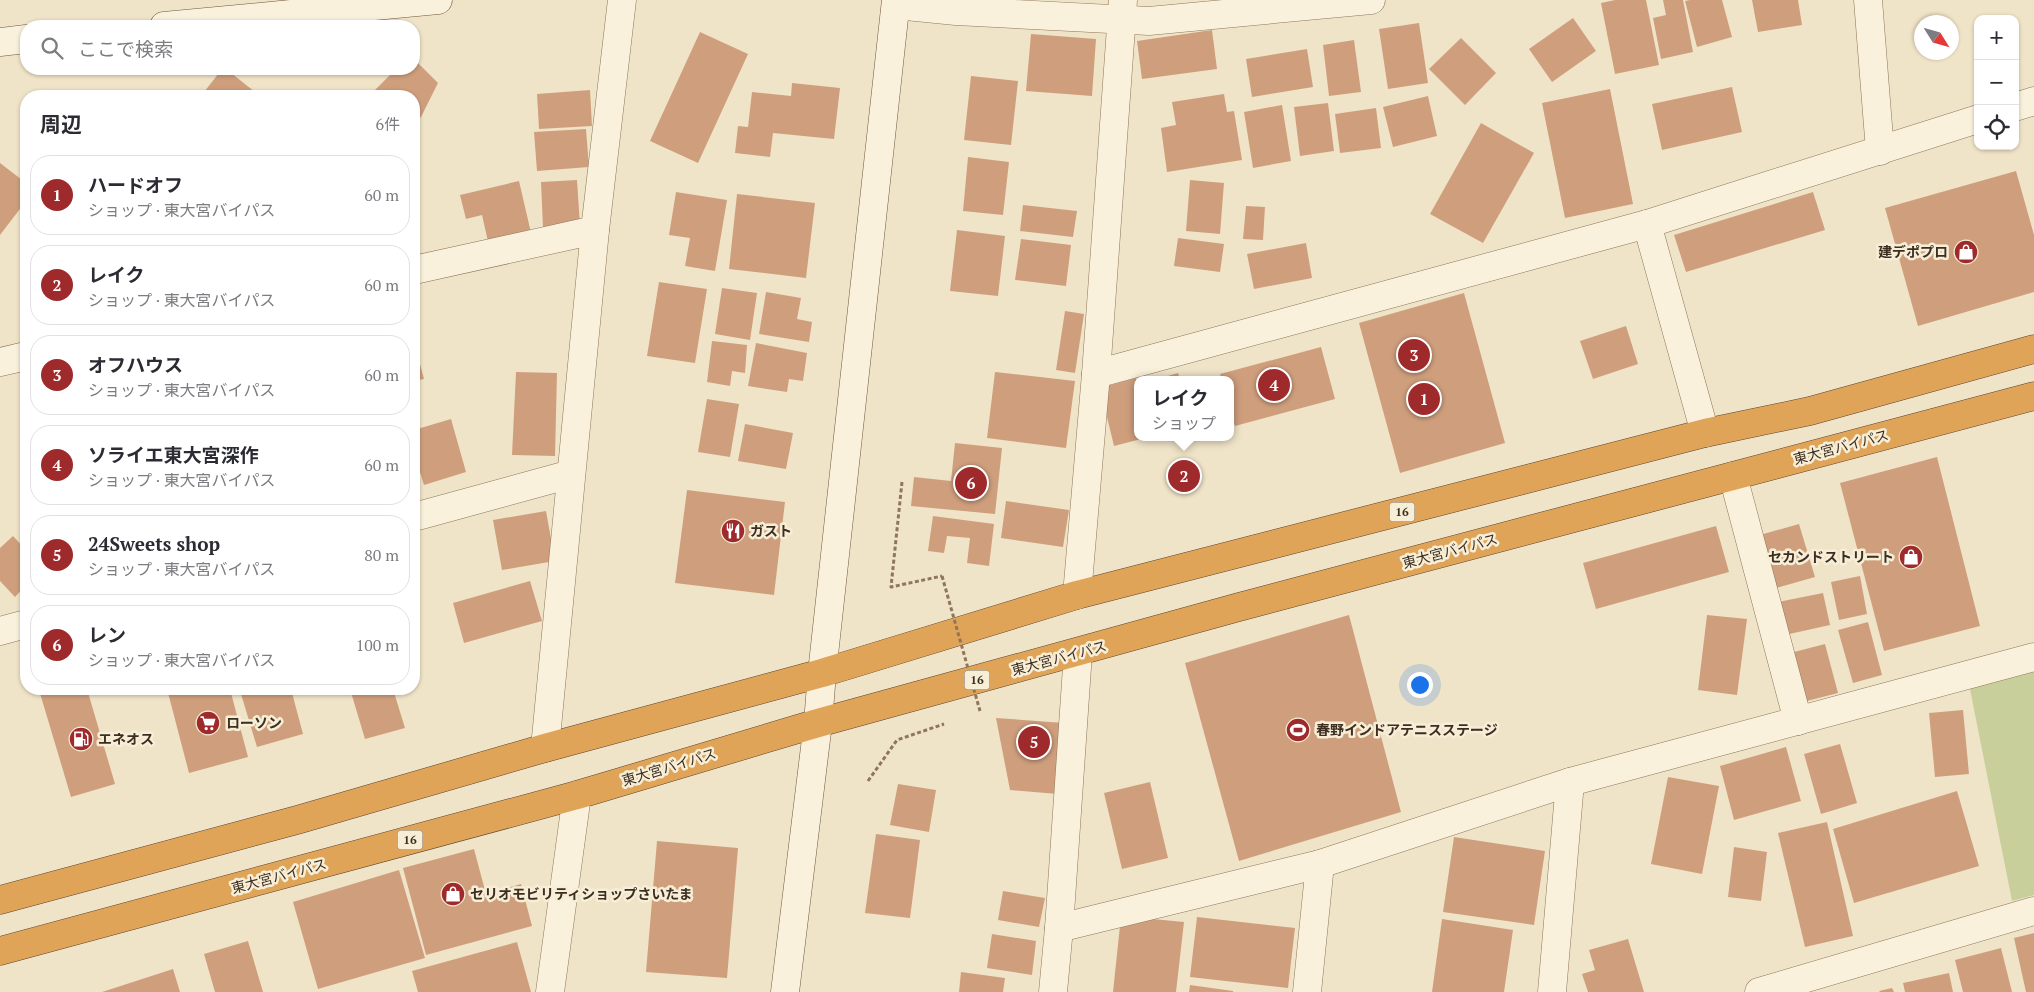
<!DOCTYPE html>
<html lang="ja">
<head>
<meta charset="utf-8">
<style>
  body { margin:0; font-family:"PT Serif","Noto Sans JP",serif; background:#f2f2f3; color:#2b2b33 }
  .controls { position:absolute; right:15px; top:15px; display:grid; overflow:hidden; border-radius:10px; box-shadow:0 1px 4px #0004 }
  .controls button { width:45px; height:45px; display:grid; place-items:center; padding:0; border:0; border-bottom:1px solid #e1e1e2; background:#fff; color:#2b2b33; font:25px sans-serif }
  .compass { position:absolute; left:1914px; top:15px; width:45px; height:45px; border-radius:50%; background:#fff; box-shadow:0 1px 4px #0004; rotate:127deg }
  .you { position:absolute; left:1419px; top:684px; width:18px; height:18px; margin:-12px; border:4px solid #fff; border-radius:50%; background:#1a73e8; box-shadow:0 0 0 8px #1a73e833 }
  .badge { display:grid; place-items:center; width:32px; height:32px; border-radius:50%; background:#9e2a2b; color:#fff; font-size:16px; font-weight:700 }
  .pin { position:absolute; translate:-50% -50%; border:2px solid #fff; box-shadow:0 1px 5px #0006 }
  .popup { position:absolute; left:1134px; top:376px; width:100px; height:65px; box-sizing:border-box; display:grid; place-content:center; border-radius:10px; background:#fff; filter:drop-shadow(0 1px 4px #0005); font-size:16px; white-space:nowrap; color:#7c7c81 }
  .popup b { font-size:19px; color:#2b2b33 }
  .popup::after { content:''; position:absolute; left:50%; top:100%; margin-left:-10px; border:10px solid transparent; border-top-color:#fff }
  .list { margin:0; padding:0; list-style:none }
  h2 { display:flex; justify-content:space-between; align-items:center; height:65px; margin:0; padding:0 20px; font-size:21px }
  h2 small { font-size:16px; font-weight:400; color:#7c7c81 }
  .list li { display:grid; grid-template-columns:32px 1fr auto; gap:15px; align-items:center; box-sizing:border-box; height:80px; margin:0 10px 10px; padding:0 10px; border:1px solid #e1e1e2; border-radius:20px }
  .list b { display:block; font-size:19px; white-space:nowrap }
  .list p { margin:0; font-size:16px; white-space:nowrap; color:#7c7c81 }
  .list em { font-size:16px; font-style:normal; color:#7c7c81 }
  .icon { flex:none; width:28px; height:28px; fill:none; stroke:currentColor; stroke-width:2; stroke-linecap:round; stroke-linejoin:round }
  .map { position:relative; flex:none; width:2034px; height:992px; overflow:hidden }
  .search { position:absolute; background:#fff; box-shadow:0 1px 4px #0004; left:20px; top:20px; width:400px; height:55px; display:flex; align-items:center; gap:12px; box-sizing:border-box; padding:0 18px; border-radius:20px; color:#7c7c81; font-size:19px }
  .panel { position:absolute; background:#fff; box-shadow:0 1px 4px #0004; left:20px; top:90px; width:400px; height:605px; border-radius:20px }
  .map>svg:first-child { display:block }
  .green { fill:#c9cf9b }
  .building { fill:#cf9f7d }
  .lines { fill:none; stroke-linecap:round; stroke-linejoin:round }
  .street-casing { stroke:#8d765c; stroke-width:29 }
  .secondary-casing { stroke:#6f573f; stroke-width:29 }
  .highway-casing { stroke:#5b4430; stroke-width:29 }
  .path { stroke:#8d765c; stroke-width:3; stroke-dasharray:4 2.5; stroke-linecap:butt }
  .street { stroke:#faf1dc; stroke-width:28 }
  .secondary { stroke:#faf1dc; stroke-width:28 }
  .highway { stroke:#e0a458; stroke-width:28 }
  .path-bridge { stroke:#8d765c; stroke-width:3; stroke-dasharray:4 2.5; stroke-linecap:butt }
  .labels { text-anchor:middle; stroke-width:5; stroke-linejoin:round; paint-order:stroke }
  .shield { fill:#f7eed8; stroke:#756857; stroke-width:1 }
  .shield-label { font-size:12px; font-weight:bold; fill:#3d2e20 }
  .poi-label { font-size:14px; font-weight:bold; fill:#3d2e20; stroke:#f7eed8; text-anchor:start }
  .street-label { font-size:14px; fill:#3d2e20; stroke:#f7eed8 }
</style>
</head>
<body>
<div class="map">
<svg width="2034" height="992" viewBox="0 0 2034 992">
  <rect width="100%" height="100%" fill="#f0e4c8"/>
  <!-- green -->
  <polygon class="green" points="2034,666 2034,895 2012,901 1969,684"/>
  <!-- building -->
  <g class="building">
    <polygon points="1615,0 1646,0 1659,65 1615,74 1601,3"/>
    <polygon points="1663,0 1683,0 1693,52 1661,59 1653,18 1666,15"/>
    <polygon points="1690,0 1722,0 1732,37 1697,47 1685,1"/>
    <polygon points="1752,0 1798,0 1802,25 1758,32"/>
    <polygon points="1573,18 1596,51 1552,82 1529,49"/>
    <polygon points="1419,23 1428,83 1388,89 1379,29"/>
    <polygon points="1212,30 1217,69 1142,79 1137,41"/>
    <polygon points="700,32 748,54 698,163 650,141"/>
    <polygon points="1031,34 1096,39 1092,96 1026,91"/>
    <polygon points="1461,38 1496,73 1465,105 1429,69"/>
    <polygon points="1354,40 1361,92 1329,96 1323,45"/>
    <polygon points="1307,49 1313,87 1252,97 1246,59"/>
    <polygon points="414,59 438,83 421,117 414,123 414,96 369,96 396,69 414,69"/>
    <polygon points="222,69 226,69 259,95 258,96 201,96"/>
    <polygon points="971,76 1018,81 1011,145 964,140"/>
    <polygon points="792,83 840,88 834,139 773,133 770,157 735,153 738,126 748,127 752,92 791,96"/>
    <polygon points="1732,87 1742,132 1662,150 1652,104"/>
    <polygon points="1610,89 1633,204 1565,218 1542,103"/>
    <polygon points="590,90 592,126 539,129 537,94"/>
    <polygon points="1224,94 1227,112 1234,111 1242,160 1167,172 1161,128 1176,125 1172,102"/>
    <polygon points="1428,96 1437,136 1393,147 1383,107"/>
    <polygon points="1328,103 1334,151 1300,156 1294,107"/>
    <polygon points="1282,105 1291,161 1253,168 1244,112"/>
    <polygon points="1376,108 1381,148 1340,153 1335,114"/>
    <polygon points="1481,123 1534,153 1483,243 1430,214"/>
    <polygon points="586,129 589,167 537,171 534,132"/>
    <polygon points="968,157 1009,162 1003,215 963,211"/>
    <polygon points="0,163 26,183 26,201 0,235"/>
    <polygon points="2016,171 2034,235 2034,292 1918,326 1885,208"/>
    <polygon points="577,180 580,225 543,228 541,182"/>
    <polygon points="1190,180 1224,183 1220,234 1186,231"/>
    <polygon points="519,181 532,237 489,246 482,215 466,219 460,195"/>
    <polygon points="676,192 727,200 715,271 685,266 690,238 669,235"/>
    <polygon points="1813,192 1825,230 1686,272 1674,235"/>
    <polygon points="737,194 815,203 806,278 729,269"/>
    <polygon points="1023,205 1077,211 1073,237 1020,231"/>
    <polygon points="1246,206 1265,207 1263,240 1243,239"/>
    <polygon points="957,230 1005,236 998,296 950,291"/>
    <polygon points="1178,238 1224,244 1220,272 1174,266"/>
    <polygon points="1021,239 1071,245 1066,286 1015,280"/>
    <polygon points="1306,243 1312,278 1254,289 1247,254"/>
    <polygon points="659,282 707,289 695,363 647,356"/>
    <polygon points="722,288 757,293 750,340 715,334"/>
    <polygon points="766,292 801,298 797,319 812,322 809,342 759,334"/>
    <polygon points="1464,293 1505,443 1400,473 1359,323"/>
    <polygon points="1065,311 1084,314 1075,373 1056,370"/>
    <polygon points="1626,326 1638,364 1593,379 1580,341"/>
    <polygon points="712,341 747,345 745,373 732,371 730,386 707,382"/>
    <polygon points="414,342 424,379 414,381"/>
    <polygon points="756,343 807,353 803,381 789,379 787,392 748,386"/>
    <polygon points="1321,347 1335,399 1235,426 1230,410 1230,380 1222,380 1220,374"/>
    <polygon points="516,372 557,373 555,456 512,455"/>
    <polygon points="995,372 1075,381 1066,448 987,438"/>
    <polygon points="1178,373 1180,380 1158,380 1158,379"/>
    <polygon points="1136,378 1138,387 1138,437 1145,438 1114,446 1100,388"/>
    <polygon points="707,399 739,404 730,457 698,452"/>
    <polygon points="451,419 466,472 424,485 414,452 414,430"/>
    <polygon points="745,424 793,433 786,469 738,461"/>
    <polygon points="955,443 1002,448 995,514 911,506 914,477 951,481"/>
    <polygon points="1937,457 1980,626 1884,651 1840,483"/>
    <polygon points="1192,460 1198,483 1177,488 1171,465"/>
    <polygon points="687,490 785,502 774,595 675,583"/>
    <polygon points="1006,501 1069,510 1063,547 1001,538"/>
    <polygon points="546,511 555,561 502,570 493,520"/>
    <polygon points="933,516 994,524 989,566 967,563 970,538 947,536 944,553 928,551"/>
    <polygon points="1799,524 1815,577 1776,588 1760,535"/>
    <polygon points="1716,526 1729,572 1596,609 1583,563"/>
    <polygon points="13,536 26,550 26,585 15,597 0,581 0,548"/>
    <polygon points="1860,576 1867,614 1839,620 1831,582"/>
    <polygon points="530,581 542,621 464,643 453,603"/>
    <polygon points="1823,593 1830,625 1785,635 1778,602"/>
    <polygon points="1349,615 1401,812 1239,861 1185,663"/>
    <polygon points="1707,615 1747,619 1737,695 1698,690"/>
    <polygon points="1868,622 1882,675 1853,683 1838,630"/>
    <polygon points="1825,644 1838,693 1803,702 1790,653"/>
    <polygon points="42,689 87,689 115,784 71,797 39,690"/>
    <polygon points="167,689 230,689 248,757 189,773"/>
    <polygon points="261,689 291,689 303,734 257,747 241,694"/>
    <polygon points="350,689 393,689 405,728 365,739"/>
    <polygon points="1963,710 1969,774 1935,777 1929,713"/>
    <polygon points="996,718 1064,723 1058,794 1010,790"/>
    <polygon points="1840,744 1857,803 1821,814 1804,754"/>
    <polygon points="1786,747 1801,801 1734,820 1720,766"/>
    <polygon points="1668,777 1719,786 1702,874 1651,864"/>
    <polygon points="1150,782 1168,858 1122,869 1104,793"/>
    <polygon points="898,784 936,790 929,832 890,825"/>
    <polygon points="1957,791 1979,866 1854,903 1833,829"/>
    <polygon points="1827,822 1853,936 1805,947 1778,833"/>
    <polygon points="876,834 920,840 910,918 865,913"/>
    <polygon points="1454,837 1545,851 1534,925 1443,912"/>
    <polygon points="657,841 738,848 727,978 646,972"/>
    <polygon points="1734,847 1767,852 1761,901 1728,897"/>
    <polygon points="474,849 486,894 521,884 532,926 426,955 403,868"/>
    <polygon points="399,870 425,958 318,989 293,902"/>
    <polygon points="1003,891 1045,898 1039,927 998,920"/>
    <polygon points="1121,916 1184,922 1176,992 1113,992"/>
    <polygon points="1197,917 1295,928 1288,988 1190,977"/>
    <polygon points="1442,919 1513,930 1504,992 1432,992"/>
    <polygon points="2034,933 2034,992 2026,992 2014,938"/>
    <polygon points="992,934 1036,941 1032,975 987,968"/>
    <polygon points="1628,939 1644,992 1588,992 1582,974 1595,970 1589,950"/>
    <polygon points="248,941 263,992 215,992 204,954"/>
    <polygon points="517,942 531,992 418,992 412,971"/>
    <polygon points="2001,948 2012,992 1963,992 1955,960"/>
    <polygon points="173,969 180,992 102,992"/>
    <polygon points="961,972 1005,978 1003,992 959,992"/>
    <polygon points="1949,973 1953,992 1905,992 1903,983"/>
    <polygon points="1190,985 1233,991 1233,992 1189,992"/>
    <polygon points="1892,988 1894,992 1880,992 1879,991"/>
  </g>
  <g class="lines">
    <!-- street casing -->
    <g class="street-casing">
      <g id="street">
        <polyline points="1868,0 1880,151"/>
        <polyline points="896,5 956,11 1149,21 1371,0"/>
        <polyline points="2015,107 2034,101"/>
        <polyline points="1647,224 1705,433"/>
        <polyline points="414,270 595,230"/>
        <polyline points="0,362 26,356"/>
        <polyline points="1096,374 1647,224 1978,119"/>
        <polyline points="1733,476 1798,721"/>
        <polyline points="414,517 571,474"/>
        <polyline points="1077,595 1096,374 1123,0"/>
        <polyline points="0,631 26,624"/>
        <polyline points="545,748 595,230 622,0"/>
        <polyline points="1059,928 1320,864 1570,782 2034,657"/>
        <polyline points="550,992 577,795"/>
        <polyline points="1053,992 1059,928 1078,653"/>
        <polyline points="1307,992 1320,864"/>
        <polyline points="1552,992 1570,782"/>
        <polyline points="1759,992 2034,911"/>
      </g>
    </g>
    <!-- secondary casing -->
    <g class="secondary-casing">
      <g id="secondary">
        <polyline points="164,26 438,0"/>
        <polyline points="0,42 26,39"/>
        <polyline points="785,992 818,723 822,673 896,0"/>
      </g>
    </g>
    <!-- highway casing -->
    <g class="highway-casing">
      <g id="highway">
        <polyline points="0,900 297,820 545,748 822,673 1077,595 1705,433 1810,411 2034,349"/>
        <polyline points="0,951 577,795 818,723 1239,607 2034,396"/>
      </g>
    </g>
    <!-- path -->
    <g class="path">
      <polyline points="902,482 891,587 942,576"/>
      <polyline points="868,781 897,740 944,724"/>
    </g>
    <!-- street -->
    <use href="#street" class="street"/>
    <!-- secondary -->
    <use href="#secondary" class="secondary"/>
    <!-- highway -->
    <use href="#highway" class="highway"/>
    <!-- path-bridge -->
    <polyline class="path-bridge" points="942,576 980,711"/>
  </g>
  <!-- icons -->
  <defs>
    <g id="shop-disc" transform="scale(1.25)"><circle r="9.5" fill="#9e2a2b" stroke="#f7eed8"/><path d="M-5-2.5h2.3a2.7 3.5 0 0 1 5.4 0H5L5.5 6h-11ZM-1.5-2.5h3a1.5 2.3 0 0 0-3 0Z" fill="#fff"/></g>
    <g id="restaurant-disc" transform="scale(1.25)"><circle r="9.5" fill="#9e2a2b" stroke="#f7eed8"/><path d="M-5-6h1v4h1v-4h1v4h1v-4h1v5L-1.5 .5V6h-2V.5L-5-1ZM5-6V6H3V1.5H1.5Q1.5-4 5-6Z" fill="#fff"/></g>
    <g id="supermarket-disc" transform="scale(1.25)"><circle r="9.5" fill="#9e2a2b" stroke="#f7eed8"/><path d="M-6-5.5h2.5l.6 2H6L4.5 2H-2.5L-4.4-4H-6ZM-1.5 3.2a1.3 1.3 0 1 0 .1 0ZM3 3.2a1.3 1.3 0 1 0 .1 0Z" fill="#fff"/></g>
    <g id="stadium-disc" transform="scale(1.25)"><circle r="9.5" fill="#9e2a2b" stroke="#f7eed8"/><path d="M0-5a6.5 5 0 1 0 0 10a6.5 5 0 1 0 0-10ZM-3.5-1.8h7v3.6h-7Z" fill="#fff"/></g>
    <g id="fuel-disc" transform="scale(1.25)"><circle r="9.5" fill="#9e2a2b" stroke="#f7eed8"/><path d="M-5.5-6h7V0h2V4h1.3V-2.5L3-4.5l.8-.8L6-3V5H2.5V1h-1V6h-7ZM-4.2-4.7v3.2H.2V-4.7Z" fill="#fff"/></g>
  </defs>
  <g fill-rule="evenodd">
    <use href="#shop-disc" x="1966" y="252"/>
    <use href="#restaurant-disc" x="733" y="531"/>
    <use href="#shop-disc" x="1911" y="557"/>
    <use href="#supermarket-disc" x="208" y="723"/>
    <use href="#stadium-disc" x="1298" y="730"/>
    <use href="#fuel-disc" x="81" y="739"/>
    <use href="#shop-disc" x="453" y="894"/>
  </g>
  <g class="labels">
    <!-- shield labels -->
    <g class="shield">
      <rect x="1389.5" y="502.5" width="25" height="19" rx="4"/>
      <rect x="964.5" y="670.5" width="25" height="19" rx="4"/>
      <rect x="397.5" y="830.5" width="25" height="19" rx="4"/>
    </g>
    <g class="shield-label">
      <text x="1402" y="516">16</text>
      <text x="977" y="684">16</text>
      <text x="410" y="844">16</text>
    </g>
    <!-- poi labels -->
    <g class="poi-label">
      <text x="1948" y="257" text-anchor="end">建デポプロ</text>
      <text x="750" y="536">ガスト</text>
      <text x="1894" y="562" text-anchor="end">セカンドストリート</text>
      <text x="226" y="728">ローソン</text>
      <text x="1316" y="735">春野インドアテニスステージ</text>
      <text x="98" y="744">エネオス</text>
      <text x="470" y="899">セリオモビリティショップさいたま</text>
    </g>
    <!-- street labels -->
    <g class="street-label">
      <text transform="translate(1841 447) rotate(-15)" y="5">東大宮バイパス</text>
      <text transform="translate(1450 551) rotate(-15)" y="5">東大宮バイパス</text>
      <text transform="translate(1059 658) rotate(-15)" y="5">東大宮バイパス</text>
      <text transform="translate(669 767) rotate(-17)" y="5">東大宮バイパス</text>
      <text transform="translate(279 876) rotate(-15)" y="5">東大宮バイパス</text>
    </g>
  </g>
</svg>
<div class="controls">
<button>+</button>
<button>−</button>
<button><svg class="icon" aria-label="locate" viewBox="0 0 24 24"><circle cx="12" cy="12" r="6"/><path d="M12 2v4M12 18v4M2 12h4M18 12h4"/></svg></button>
</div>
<svg class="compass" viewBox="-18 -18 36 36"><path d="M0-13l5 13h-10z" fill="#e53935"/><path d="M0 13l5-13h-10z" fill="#7c7c81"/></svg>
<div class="you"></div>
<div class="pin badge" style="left:1424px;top:399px">1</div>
<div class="pin badge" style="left:1184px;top:476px">2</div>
<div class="popup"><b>レイク</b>ショップ</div>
<div class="pin badge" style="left:1414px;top:355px">3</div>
<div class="pin badge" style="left:1274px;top:385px">4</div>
<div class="pin badge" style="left:1034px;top:742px">5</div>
<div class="pin badge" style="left:971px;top:483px">6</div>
<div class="search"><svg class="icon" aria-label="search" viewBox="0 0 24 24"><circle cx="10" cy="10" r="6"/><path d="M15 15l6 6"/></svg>ここで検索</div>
<section class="panel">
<h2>周辺<small>6件</small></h2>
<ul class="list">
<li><span class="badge">1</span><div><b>ハードオフ</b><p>ショップ · 東大宮バイパス</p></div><em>60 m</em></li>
<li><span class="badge">2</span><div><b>レイク</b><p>ショップ · 東大宮バイパス</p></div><em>60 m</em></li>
<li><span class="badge">3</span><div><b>オフハウス</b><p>ショップ · 東大宮バイパス</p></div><em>60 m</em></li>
<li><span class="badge">4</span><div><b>ソライエ東大宮深作</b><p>ショップ · 東大宮バイパス</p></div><em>60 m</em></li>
<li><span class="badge">5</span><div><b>24Sweets shop</b><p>ショップ · 東大宮バイパス</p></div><em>80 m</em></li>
<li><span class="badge">6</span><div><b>レン</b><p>ショップ · 東大宮バイパス</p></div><em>100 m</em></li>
</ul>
</section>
</div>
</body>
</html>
